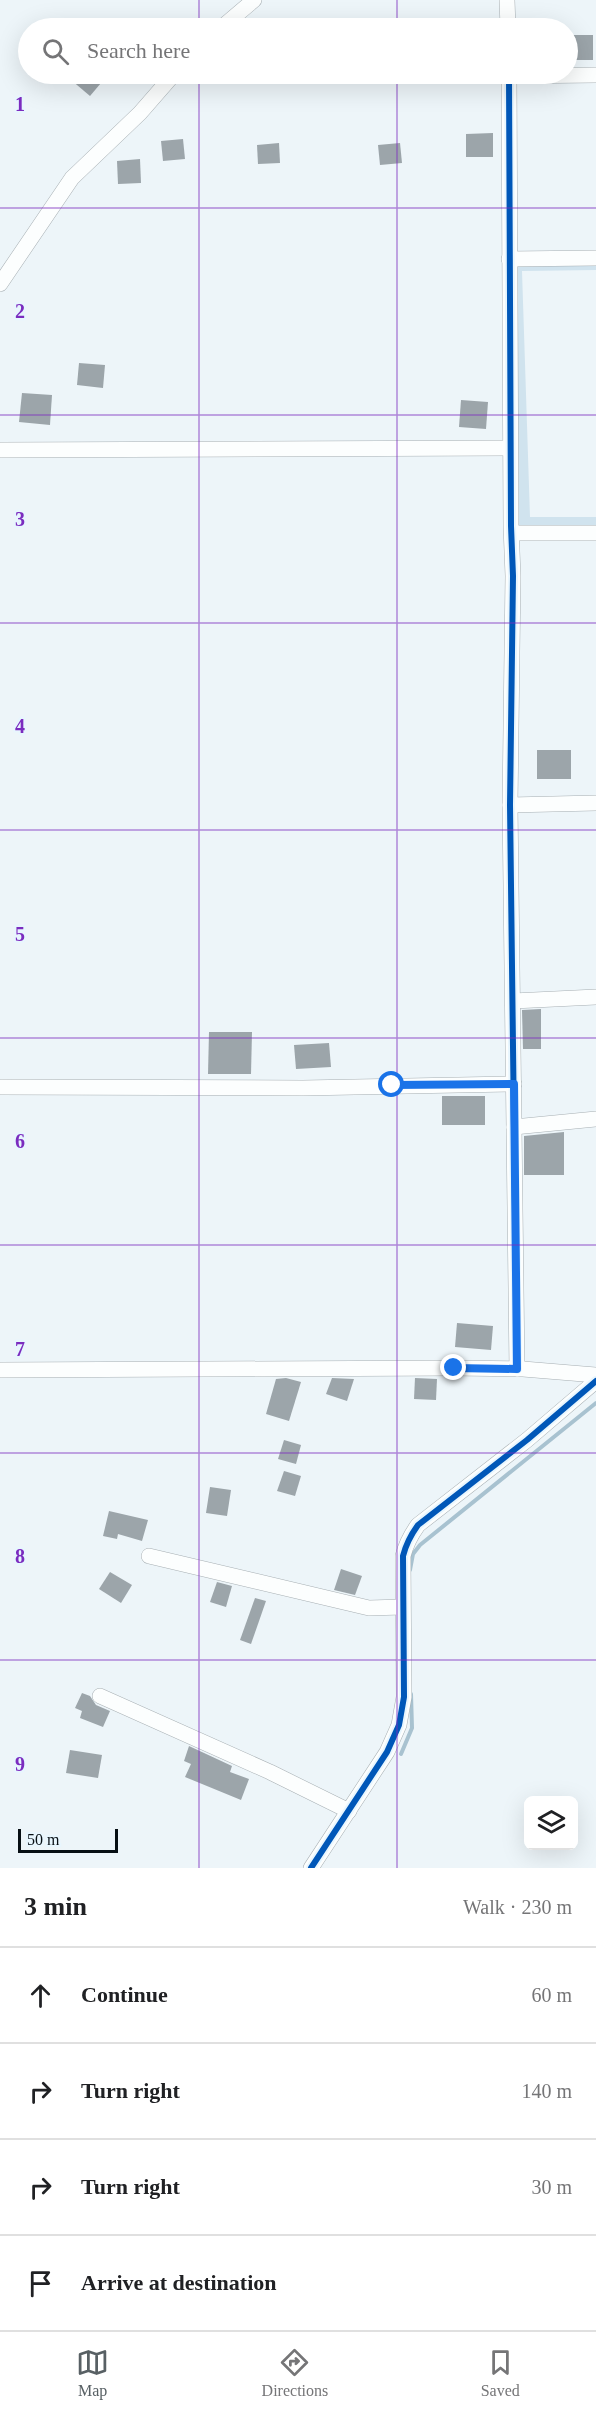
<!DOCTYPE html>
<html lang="en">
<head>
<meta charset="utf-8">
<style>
  body { margin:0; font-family:"Times New Roman",serif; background:#f2f2f2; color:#202124 }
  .controls { position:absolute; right:18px; bottom:18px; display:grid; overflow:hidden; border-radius:9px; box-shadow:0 6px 24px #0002 }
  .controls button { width:54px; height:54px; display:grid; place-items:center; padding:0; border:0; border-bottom:2px solid #e0e0e0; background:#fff; color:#202124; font:30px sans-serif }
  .scale { position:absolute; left:18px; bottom:15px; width:100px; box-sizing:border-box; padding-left:6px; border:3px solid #070f14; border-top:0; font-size:16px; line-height:21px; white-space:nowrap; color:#070f14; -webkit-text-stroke:4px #e8f6fe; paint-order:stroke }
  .stop { position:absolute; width:18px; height:18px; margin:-14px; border:4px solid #1a73e8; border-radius:50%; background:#fff }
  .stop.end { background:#1a73e8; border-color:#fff; box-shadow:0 2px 6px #0008 }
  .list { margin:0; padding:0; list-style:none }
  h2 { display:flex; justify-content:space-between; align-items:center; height:78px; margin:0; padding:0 24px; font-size:26px }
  h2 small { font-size:20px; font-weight:400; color:#757577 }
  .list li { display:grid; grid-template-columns:39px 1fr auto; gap:18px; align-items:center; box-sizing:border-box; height:96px; padding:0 24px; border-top:2px solid #e0e0e0 }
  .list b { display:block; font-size:22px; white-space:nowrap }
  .list em { font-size:20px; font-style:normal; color:#757577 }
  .icon { flex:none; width:33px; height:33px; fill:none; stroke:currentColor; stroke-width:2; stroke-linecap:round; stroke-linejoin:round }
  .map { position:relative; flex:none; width:596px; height:1868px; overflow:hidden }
  .search { position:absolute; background:#fff; box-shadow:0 6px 24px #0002; left:18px; right:18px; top:18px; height:66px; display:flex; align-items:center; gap:15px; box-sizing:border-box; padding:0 21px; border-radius:33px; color:#757577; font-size:22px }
  .sheet { height:462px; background:#fff }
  nav { display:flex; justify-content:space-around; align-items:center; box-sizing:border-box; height:84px; border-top:2px solid #e0e0e0; background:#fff; font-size:16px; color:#757577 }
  nav a { display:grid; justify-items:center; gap:3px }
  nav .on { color:#586064 }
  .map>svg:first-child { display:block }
  .green { fill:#d0e3ee }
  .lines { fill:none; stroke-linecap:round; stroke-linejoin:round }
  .stream { stroke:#a8c2d0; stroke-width:4 }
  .building { fill:#9ca5aa }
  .minor-casing { stroke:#a7afb3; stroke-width:16 }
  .minor { stroke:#fcfefe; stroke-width:15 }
  .cycleway-casing { stroke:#e8f6fe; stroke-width:10 }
  .cycleway { stroke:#0057b8; stroke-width:6 }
  .route { stroke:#1a73e8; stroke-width:8 }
  .grid { fill:none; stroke:#7b2cbf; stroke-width:1.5; stroke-opacity:0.55 }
  .grid-label { font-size:20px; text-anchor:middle; font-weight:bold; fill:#7b2cbf; stroke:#e8f6fe; stroke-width:4.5; stroke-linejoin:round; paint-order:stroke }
</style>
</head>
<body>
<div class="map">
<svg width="596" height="1868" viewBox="0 0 596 1868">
  <rect width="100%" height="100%" fill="#edf5f9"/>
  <!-- green -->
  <polygon class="green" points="509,254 596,254 596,270 522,271 530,517 596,517 596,529 513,530"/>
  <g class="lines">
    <!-- stream -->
    <g class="stream">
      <polyline points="410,1570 413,1554 420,1545 596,1403"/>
      <polyline points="401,1754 412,1728 411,1694"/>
    </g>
  </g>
  <!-- building -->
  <g class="building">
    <rect x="567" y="35" width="26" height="25"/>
    <polygon points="64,74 89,74 101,83 90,96"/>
    <polygon points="493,133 493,157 466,157 466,134"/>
    <polygon points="183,139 185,159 163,161 161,141"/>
    <polygon points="279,143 280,163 258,164 257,145"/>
    <polygon points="400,143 402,163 380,165 378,145"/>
    <polygon points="140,159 141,183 118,184 117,161"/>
    <polygon points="79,363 105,365 103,388 77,385"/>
    <polygon points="22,393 52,395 50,425 19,422"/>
    <polygon points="461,400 488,402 486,429 459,427"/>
    <rect x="537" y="750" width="34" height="29"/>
    <polygon points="541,1009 541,1049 523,1049 522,1010"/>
    <polygon points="209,1032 252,1032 251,1074 208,1074"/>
    <polygon points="329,1043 331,1067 296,1069 294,1045"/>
    <rect x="442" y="1096" width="43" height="29"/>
    <polygon points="564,1132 564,1175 524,1175 524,1136"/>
    <polygon points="457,1323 493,1326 491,1350 455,1347"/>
    <polygon points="286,1378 301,1382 289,1421 266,1414 276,1379"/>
    <polygon points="332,1378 354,1379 347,1401 326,1394"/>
    <polygon points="415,1378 437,1379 436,1400 414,1399"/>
    <polygon points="284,1440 301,1445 296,1464 278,1459"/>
    <polygon points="284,1471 301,1476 295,1496 277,1491"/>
    <polygon points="210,1487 231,1490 227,1516 206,1513"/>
    <polygon points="109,1511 148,1520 142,1541 118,1534 117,1539 103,1536"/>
    <polygon points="341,1569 362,1576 355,1595 334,1590"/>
    <polygon points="110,1572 132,1585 121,1603 99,1589"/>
    <polygon points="217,1582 232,1586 226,1607 210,1602"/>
    <polygon points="255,1598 266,1601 251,1644 240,1640"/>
    <polygon points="82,1693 90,1696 96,1705 110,1711 103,1727 80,1718 82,1711 75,1708"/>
    <polygon points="189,1746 232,1766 230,1772 249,1779 241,1800 185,1777 191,1764 184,1761"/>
    <polygon points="70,1750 102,1755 98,1778 66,1773"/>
  </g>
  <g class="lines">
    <!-- minor casing -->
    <g class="minor-casing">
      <g id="minor">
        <polyline points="507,0 508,28"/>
        <polyline points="221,28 254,0"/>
        <polyline points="509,74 511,526 513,576 510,805 517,1369"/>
        <polyline points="509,76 596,75"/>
        <polyline points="509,259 596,258"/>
        <polyline points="0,284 72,178 140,113 174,74"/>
        <polyline points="0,450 510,448"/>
        <polyline points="512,533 596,533"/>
        <polyline points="510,805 596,803"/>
        <polyline points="513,1001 596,997"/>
        <polyline points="0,1087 303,1088 514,1084"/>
        <polyline points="514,1127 596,1119"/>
        <polyline points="0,1370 454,1368 523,1369 596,1375"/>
        <polyline points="149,1556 369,1608 402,1607"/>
        <polyline points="100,1696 270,1772 349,1811"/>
        <path d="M311 1868 387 1752 399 1725 404 1697 403 1556C406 1544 410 1536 418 1525L527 1440 596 1381"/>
      </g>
    </g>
    <!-- minor -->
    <use href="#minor" class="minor"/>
    <!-- cycleway casing -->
    <g class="cycleway-casing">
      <g id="cycleway">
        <polyline points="509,74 511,526 513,576 510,805 517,1369"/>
        <path d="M311 1868 387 1752 399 1725 404 1697 403 1556C406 1544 410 1536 418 1525L527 1440 596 1381"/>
      </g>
    </g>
    <!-- cycleway -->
    <use href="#cycleway" class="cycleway"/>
  </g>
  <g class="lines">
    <!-- route -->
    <polyline class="route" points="392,1085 514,1084 517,1369 454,1368"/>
  </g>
  <!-- grid -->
  <path class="grid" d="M199 0V28M397 0V28M199 74V1868M397 74V1868M0 208H596M0 415H596M0 623H596M0 830H596M0 1038H596M0 1245H596M0 1453H596M0 1660H596"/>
  <g class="grid-label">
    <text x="20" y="111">1</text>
    <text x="20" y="318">2</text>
    <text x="20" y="526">3</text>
    <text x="20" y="733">4</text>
    <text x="20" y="941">5</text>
    <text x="20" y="1148">6</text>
    <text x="20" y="1356">7</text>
    <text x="20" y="1563">8</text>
    <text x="20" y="1771">9</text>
  </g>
</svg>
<div class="controls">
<button><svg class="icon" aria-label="layers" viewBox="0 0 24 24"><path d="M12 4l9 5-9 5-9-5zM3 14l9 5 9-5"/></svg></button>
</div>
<div class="scale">50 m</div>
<div class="stop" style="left:392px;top:1085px"></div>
<div class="stop end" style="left:454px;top:1368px"></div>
<div class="search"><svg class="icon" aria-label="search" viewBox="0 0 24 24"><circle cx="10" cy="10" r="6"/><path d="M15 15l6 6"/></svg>Search here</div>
</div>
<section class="sheet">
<h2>3 min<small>Walk · 230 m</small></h2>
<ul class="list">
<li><svg class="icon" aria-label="ahead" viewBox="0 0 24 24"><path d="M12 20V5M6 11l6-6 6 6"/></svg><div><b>Continue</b></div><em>60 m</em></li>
<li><svg class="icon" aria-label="right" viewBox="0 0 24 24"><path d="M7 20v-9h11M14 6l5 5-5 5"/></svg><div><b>Turn right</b></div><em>140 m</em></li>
<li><svg class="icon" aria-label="right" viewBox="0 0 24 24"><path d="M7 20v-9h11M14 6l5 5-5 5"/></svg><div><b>Turn right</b></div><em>30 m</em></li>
<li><svg class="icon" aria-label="arrive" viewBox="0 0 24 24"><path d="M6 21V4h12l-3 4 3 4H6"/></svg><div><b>Arrive at destination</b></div></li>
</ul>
</section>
<nav>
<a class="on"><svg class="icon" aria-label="map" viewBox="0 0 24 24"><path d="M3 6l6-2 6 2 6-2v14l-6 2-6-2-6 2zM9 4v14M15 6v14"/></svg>Map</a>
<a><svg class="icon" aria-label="directions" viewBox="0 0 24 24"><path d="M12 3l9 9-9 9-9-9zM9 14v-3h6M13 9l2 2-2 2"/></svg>Directions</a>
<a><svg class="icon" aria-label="saved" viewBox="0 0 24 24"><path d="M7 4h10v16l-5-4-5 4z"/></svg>Saved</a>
</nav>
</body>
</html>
